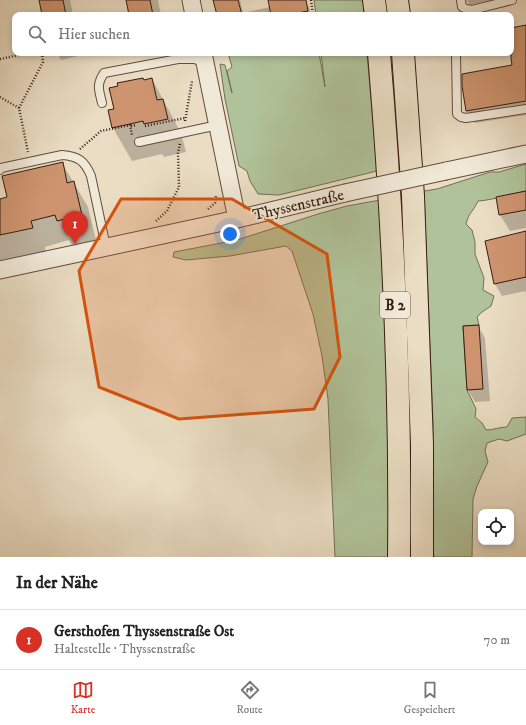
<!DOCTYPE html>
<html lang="de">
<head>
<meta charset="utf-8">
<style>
  body { margin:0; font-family:"IM FELL DW Pica",serif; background:#f6f6f6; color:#222 }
  .controls { position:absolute; right:12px; bottom:12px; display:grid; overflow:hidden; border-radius:8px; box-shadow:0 2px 6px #0003 }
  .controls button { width:36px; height:36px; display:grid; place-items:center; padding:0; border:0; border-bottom:1px solid #e0e0e0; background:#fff; color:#222; font:20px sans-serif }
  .you { position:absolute; left:230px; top:234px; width:14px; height:14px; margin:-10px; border:3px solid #fff; border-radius:50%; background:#1a73e8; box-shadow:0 0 0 6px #1a73e833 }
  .badge { display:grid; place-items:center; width:26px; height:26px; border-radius:50%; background:#d93025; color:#fff; font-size:13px; font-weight:700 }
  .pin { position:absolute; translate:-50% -33px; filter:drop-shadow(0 1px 2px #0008) }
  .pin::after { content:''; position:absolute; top:21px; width:14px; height:12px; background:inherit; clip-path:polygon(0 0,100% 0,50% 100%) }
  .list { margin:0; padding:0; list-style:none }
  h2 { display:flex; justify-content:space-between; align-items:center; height:52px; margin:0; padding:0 16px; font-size:17px }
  h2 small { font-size:13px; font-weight:400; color:#767676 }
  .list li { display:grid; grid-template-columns:26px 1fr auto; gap:12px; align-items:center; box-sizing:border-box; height:60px; padding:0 16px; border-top:1px solid #e0e0e0 }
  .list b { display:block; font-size:15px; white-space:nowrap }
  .list p { margin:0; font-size:13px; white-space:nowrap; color:#767676 }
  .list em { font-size:13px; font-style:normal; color:#767676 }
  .icon { flex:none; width:22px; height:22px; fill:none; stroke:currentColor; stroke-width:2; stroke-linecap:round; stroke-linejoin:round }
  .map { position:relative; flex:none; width:526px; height:557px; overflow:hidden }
  .search { position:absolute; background:#fff; box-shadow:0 2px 6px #0003; left:12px; right:12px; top:12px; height:44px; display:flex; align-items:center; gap:10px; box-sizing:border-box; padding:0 14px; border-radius:8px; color:#767676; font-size:15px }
  .sheet { height:112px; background:#fff }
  nav { display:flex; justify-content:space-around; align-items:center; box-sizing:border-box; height:56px; border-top:1px solid #e0e0e0; background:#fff; font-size:11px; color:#767676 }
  nav a { display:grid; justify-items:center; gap:2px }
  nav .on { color:#d93025 }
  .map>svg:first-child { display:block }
  .green { fill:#b0c299; stroke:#736f56 }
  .shadow { fill:#0003 }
  .building { fill:#cd946f; stroke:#361c13 }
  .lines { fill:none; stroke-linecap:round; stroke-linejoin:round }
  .lane-casing { stroke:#634c3f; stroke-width:10 }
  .street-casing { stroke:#634c3f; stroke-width:19 }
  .highway-casing { stroke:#361c13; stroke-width:24 }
  .path { stroke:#361c13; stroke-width:2.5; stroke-dasharray:1 2; stroke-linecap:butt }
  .lane { stroke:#f1e9d8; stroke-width:8 }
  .street { stroke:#f1e9d8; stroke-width:17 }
  .highway { stroke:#eaddc3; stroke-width:22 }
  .street-bridge-casing { stroke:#634c3f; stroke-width:19; stroke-linecap:butt }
  .street-bridge { stroke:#f1e9d8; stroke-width:17 }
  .marked { fill:#d6530d; fill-opacity:0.2; stroke:#d6530d; stroke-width:3; stroke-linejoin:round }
  .labels { text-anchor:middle; stroke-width:3.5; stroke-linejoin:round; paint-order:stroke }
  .shield { fill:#f1e9d8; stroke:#6e5a4e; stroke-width:1 }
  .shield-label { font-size:15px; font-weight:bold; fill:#361c13 }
  .street-label { font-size:16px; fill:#361c13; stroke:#f1e9d8 }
</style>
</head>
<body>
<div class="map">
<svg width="526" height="557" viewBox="0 0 526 557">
  <rect width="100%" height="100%" fill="#eaddc3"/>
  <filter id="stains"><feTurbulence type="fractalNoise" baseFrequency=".005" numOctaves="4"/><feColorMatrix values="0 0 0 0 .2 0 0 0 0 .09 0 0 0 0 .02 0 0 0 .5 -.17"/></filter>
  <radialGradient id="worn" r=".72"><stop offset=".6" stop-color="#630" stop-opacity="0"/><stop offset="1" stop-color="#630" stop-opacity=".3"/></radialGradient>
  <!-- green -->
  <g class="green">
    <polygon points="314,0 363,0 364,15 316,15"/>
    <polygon points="228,53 319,53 325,87 321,53 367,53 377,171 279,195 258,194 250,181 247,171 239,166 225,99 220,64 225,65 232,93 227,71 232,67"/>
    <path d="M526 164V191C510 194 494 200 478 201 473 212 469 212 466 224L472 230 475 242V254L484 278 483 290 494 296 491 306 482 312 477 317 479 325 463 326 467 390 476 409 475 417 482 423 486 430C494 430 499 427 507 427L512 418 526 417V434L507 441 499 439 487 443 485 451 488 462 477 486 473 499 472 557H434L432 538 433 423 424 191 437 189 490 172H499Z"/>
    <polygon points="380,200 388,366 389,557 335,557 328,399 322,356 313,314 292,251 286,246 230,256 186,260 173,257 174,252 237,240 318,214 347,206"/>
  </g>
  <!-- shadow -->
  <g class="shadow">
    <polygon points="40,0 70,0 73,15 44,15"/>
    <polygon points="127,0 158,0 161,15 130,15"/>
    <polygon points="214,0 240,0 243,13 270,7 269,0 305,0 309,7 311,15 217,15"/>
    <polygon points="467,0 503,0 471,7"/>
    <polygon points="526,26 526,115 475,123 467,111 463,86 514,66 511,52 511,29"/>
    <polygon points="57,53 81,53 82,55 61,60"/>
    <polygon points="152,79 181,133 186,152 164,157 162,154 132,161 113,128 115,110 144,81"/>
    <polygon points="62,163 88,207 96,240 72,245 69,240 45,247 46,254 0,264 0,200 8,198"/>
    <polygon points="526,192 526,228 510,231 500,215 497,198"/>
    <polygon points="526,233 526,293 525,291 502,296 495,284"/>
    <polygon points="478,326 485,338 490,401 475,402 468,390"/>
  </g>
  <!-- building -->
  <g class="building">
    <polygon points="39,0 63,0 66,15 42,15"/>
    <polygon points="126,0 150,0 153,15 129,15"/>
    <polygon points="213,0 238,0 242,15 217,15"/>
    <polygon points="268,0 306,0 308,11 287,15 271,15"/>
    <polygon points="526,25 526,101 466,111 462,86 462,74 512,65 511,58 511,28"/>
    <polygon points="143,78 144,80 152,78 157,100 163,99 168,119 144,124 143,121 112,128 108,110 114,109 109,88 118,86 117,83"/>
    <polygon points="63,162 67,183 74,181 82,215 57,221 55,215 31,221 33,228 0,235 0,199 7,197 2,176"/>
    <polygon points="526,191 526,210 499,215 496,197"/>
    <polygon points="526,231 526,277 494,284 485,241"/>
    <polygon points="479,325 483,389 467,390 463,326"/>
  </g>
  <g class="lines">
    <!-- lane casing -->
    <g class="lane-casing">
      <g id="lane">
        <polyline points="461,0 462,7 466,9 472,10 512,0"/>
        <polyline points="456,53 457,114 461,117 466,118 526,109"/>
        <path d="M102 103C99 90 96 85 104 73L178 59H194L204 62"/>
        <polyline points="139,142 218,125"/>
        <path d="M0 170 1 168 62 155C78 156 85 161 91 176L106 247"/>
      </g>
    </g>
    <!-- street casing -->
    <g class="street-casing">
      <g id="street">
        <polyline points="191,0 194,15"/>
        <polyline points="203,53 237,219"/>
        <polyline points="446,171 526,154"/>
        <polyline points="0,270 237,219 345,193"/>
      </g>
    </g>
    <!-- highway casing -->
    <g class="highway-casing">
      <g id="highway">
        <polyline points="374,0 376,15"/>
        <polyline points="397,0 399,15"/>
        <path d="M379 53C393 220 401 389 399 557"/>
        <polyline points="403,53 413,196 422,444 422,557"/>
      </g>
    </g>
    <!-- path -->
    <g class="path">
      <polyline points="311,0 313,15"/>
      <polyline points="0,59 29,53"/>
      <polyline points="0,97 19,108 28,152"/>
      <polyline points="19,108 43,62 42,53"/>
      <polyline points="185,121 192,81"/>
      <polyline points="131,126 136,125"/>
      <polyline points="145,126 185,118"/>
      <polyline points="80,149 101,131 130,125 132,135"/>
      <polyline points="208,209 215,203 216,196"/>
      <polyline points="156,221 167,211 179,187 178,153 180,144"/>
    </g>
    <!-- lane -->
    <use href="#lane" class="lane"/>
    <!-- street -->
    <use href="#street" class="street"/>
    <!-- highway -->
    <use href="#highway" class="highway"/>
    <!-- street-bridge casing -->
    <g class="street-bridge-casing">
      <polyline id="street-bridge" points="345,193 446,171"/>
    </g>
    <!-- street-bridge -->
    <use href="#street-bridge" class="street-bridge"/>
  </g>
  <!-- marked area -->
  <path class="marked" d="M121 199H232L327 254 340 357 314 409 179 419 99 387 79 271Z"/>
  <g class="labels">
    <!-- shield labels -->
    <rect class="shield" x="380" y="292" width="30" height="26" rx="3"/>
    <g class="shield-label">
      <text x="395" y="310">B 2</text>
    </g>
    <!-- street labels -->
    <g class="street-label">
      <text transform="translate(298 204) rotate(-13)" y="6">Thyssenstraße</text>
    </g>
  </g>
  <rect width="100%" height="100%" filter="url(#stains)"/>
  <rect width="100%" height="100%" fill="url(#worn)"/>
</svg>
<div class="controls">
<button><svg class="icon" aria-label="locate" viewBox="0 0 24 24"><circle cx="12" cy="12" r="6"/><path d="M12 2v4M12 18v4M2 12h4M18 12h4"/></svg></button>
</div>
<div class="you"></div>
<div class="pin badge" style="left:75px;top:244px">1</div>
<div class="search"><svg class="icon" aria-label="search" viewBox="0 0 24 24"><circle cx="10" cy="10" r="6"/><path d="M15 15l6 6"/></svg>Hier suchen</div>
</div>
<section class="sheet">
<h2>In der Nähe<small></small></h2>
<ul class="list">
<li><span class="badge">1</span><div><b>Gersthofen Thyssenstraße Ost</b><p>Haltestelle · Thyssenstraße</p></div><em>70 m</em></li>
</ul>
</section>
<nav>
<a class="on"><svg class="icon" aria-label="map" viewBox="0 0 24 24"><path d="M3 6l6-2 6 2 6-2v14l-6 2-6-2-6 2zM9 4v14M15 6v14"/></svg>Karte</a>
<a><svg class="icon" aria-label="directions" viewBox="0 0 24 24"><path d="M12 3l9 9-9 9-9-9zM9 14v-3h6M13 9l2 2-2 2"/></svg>Route</a>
<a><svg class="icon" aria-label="saved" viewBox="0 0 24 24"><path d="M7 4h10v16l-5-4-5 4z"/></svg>Gespeichert</a>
</nav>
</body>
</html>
